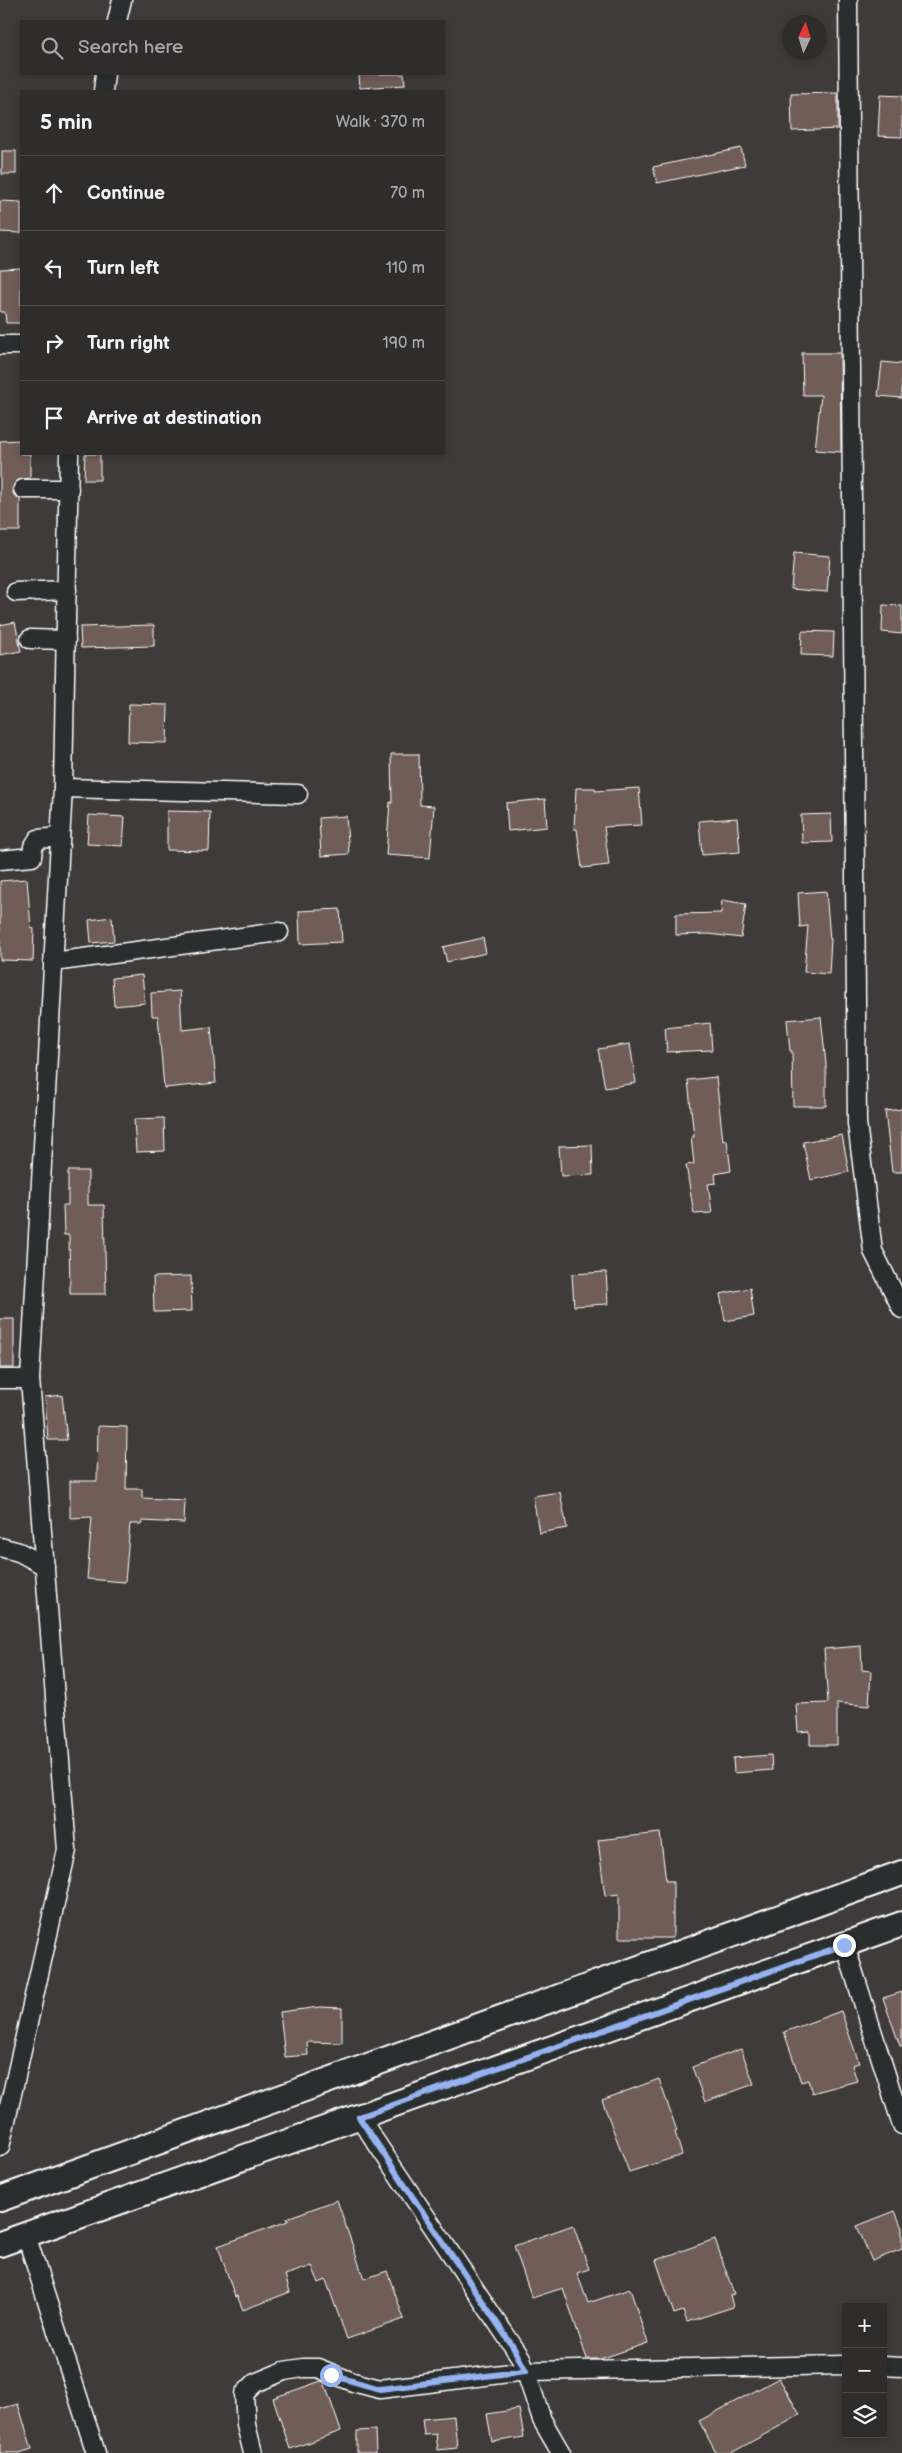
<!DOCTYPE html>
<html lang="en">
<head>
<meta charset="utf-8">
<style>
  body { margin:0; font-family:"Balsamiq Sans",sans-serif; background:#373434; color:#f1f3f6 }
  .controls { position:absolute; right:15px; bottom:15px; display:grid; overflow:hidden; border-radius:0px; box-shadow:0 2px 8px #0003 }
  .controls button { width:45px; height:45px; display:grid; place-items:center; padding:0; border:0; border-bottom:1px solid #4a4848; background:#2f2c2c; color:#f1f3f6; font:25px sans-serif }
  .compass { position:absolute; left:782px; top:15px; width:45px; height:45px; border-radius:50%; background:#2f2c2c; box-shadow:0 2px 8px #0003; rotate:4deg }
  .stop { position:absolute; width:15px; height:15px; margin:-11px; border:4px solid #95b2f1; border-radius:50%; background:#fff }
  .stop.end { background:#95b2f1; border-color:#fff; box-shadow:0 1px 5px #0008 }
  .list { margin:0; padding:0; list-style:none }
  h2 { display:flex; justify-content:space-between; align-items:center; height:65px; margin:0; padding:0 20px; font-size:21px }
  h2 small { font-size:16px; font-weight:400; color:#a7a7a9 }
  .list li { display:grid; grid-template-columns:32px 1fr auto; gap:15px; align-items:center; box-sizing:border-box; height:75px; padding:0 20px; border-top:1px solid #4a4848 }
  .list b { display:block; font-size:19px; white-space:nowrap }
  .list em { font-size:16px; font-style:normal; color:#a7a7a9 }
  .icon { flex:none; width:28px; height:28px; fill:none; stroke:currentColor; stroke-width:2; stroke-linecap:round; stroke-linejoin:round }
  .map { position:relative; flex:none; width:902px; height:2453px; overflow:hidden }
  .search { position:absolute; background:#2f2c2c; box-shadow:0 2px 8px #0003; left:20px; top:20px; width:425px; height:55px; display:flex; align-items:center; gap:12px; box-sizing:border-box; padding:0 18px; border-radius:0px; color:#a7a7a9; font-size:19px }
  .panel { position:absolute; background:#2f2c2c; box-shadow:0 2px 8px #0003; left:20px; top:90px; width:425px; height:365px; border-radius:0px }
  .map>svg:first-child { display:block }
  .building { fill:#6f5d59; stroke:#fff }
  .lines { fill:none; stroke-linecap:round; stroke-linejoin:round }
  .minor-casing { stroke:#fff; stroke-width:21 }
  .secondary-casing { stroke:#fff; stroke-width:28 }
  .minor { stroke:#2a2d2e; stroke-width:18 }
  .secondary { stroke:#2a2d2e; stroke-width:24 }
  .route { stroke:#95b2f1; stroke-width:6 }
</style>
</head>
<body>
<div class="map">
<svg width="902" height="2453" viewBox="0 0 902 2453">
  <rect width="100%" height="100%" fill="#3f3b3b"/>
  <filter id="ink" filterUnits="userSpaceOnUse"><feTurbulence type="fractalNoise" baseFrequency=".02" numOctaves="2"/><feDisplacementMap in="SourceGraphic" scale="10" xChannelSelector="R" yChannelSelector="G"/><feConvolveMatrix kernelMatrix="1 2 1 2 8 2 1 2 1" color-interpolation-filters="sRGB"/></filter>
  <g filter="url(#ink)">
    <!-- building -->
    <g class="building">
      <polygon points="359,74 404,74 405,85 360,88"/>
      <polygon points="838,93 838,129 792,131 791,94"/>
      <polygon points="880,95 902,96 902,137 878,136"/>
      <polygon points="741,148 745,165 657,183 653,167"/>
      <rect x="2" y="151" width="14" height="23"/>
      <polygon points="0,201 21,202 21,233 0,232"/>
      <polygon points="21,268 21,323 6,323 5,312 0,312 0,269"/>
      <polygon points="802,353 840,353 841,452 815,450 821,395 803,395"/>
      <polygon points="882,362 902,364 902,398 878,396"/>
      <polygon points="21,440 21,454 30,454 30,478 18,480 12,489 14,495 20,499 20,531 0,531 0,441"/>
      <polygon points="85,454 100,454 100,480 84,480"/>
      <polygon points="794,553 830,556 827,592 791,589"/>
      <polygon points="883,605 902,606 902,634 882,632"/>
      <polygon points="15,622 21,651 0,655 0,625"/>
      <polygon points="154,625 154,646 81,648 80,627"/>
      <polygon points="802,631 834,632 833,656 801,655"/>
      <polygon points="129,704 168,705 167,743 128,742"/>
      <polygon points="391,754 419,754 420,805 434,806 430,858 386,855 390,802 392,803"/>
      <polygon points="576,788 595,788 595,791 639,788 642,825 604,827 609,865 582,868 577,829 574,829"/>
      <polygon points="545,799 547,827 508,831 506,803"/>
      <polygon points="167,811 210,812 209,851 167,850"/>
      <polygon points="831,814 832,842 802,843 801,815"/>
      <polygon points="89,815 125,817 123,846 87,844"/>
      <polygon points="346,816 349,854 321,856 319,818"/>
      <polygon points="737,818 740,852 702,855 699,821"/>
      <polygon points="27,879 31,928 34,929 33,961 0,960 0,881"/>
      <polygon points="826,891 830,939 831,939 829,974 804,972 808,926 800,927 798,893"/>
      <polygon points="722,900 746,904 741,938 709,934 676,935 676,914 721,913"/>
      <polygon points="340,909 342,942 300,944 299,911"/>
      <polygon points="112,917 114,941 91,943 89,920"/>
      <polygon points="483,938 486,953 447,962 443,947"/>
      <polygon points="142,975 145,1003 114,1006 112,978"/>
      <polygon points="180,991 182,1030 211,1027 216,1083 164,1088 158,1016 152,1016 151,993"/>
      <polygon points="821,1017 826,1064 826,1106 793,1106 792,1051 790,1051 787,1020"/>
      <polygon points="710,1023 712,1050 667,1052 665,1028"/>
      <polygon points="630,1044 636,1083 605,1088 598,1049"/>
      <polygon points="716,1077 723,1141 727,1140 731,1171 715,1174 716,1183 708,1184 712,1213 694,1214 686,1165 694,1164 691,1137 694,1137 688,1080"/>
      <polygon points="902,1109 902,1172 892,1172 885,1111"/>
      <polygon points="164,1118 165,1151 136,1152 134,1119"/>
      <polygon points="842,1135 849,1172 811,1180 803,1142"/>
      <polygon points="592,1145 593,1175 561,1176 559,1146"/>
      <polygon points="68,1171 88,1171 88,1205 104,1205 106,1294 70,1294 69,1235 64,1235 63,1205 68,1205"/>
      <polygon points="606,1272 608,1304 574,1306 572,1274"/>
      <polygon points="191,1276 192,1311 154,1312 153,1277"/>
      <polygon points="750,1288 754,1316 725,1321 720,1294"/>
      <rect x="0" y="1319" width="14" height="49"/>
      <polygon points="62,1395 67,1440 48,1440 45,1397"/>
      <polygon points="98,1426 127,1427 126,1489 142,1489 142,1498 185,1500 184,1523 142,1521 142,1524 130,1524 125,1582 87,1579 92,1517 70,1518 70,1481 97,1481"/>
      <polygon points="560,1492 567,1528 539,1533 533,1496"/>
      <polygon points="861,1646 862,1670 871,1671 869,1706 837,1703 837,1745 810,1745 810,1731 798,1732 796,1704 828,1703 824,1649"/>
      <polygon points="771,1755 772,1770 734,1773 733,1758"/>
      <polygon points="660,1833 666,1881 673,1881 673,1938 619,1938 619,1894 605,1896 598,1840"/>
      <polygon points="902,1992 902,2046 900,2046 883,1998"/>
      <polygon points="320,2007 342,2008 342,2043 307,2042 308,2055 285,2057 280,2012"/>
      <polygon points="841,2011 859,2063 852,2065 857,2081 812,2093 808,2080 801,2082 784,2032"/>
      <polygon points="741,2049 754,2084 705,2102 692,2067"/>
      <polygon points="659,2079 677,2131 675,2132 682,2155 629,2172 602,2100"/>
      <polygon points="337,2200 364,2279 387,2271 404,2319 347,2339 326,2280 319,2283 312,2266 285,2275 290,2292 243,2310 237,2296 235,2297 218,2246 288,2221 287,2218"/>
      <polygon points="895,2211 902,2228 902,2249 872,2261 857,2226"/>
      <polygon points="573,2225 589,2269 577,2273 588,2303 630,2289 648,2343 600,2359 587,2359 563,2288 532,2298 514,2246"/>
      <polygon points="715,2239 734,2294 730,2295 733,2307 687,2322 683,2311 674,2314 656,2260"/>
      <polygon points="779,2378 800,2415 731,2453 716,2453 699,2421"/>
      <polygon points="321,2381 324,2382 341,2431 290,2449 273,2398"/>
      <polygon points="18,2404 32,2449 19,2453 0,2453 0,2409"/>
      <polygon points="519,2409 524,2437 492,2442 487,2414"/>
      <polygon points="454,2416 457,2448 438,2450 436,2434 424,2435 422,2419"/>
      <polygon points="375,2430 376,2453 357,2453 357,2431"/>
    </g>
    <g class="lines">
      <!-- minor casing -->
      <g class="minor-casing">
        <g id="minor">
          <polyline points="848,0 857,1123 873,1251 902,1309"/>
          <polyline points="117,21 122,0"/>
          <polyline points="103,91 105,74"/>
          <polyline points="0,345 21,345"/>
          <polyline points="23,489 69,489"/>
          <polyline points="16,592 67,590"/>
          <polyline points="30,639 66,640"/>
          <polyline points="63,788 298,794"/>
          <polyline points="0,860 32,857 33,847 38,839 60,837"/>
          <polyline points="53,962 279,932"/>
          <polyline points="0,1379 30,1379"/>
          <polyline points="0,1547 19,1552 45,1566"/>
          <polyline points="845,1945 902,2125"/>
          <polyline points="359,2117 521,2358 542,2420 561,2453"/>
          <polyline points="0,2147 67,1850 30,1379 63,788 69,454"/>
          <polyline points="26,2235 96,2453"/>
          <polyline points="883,2366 902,2367"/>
          <polyline points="253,2453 246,2425 244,2394 255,2383 284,2371 303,2368 318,2368 353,2382 380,2389 526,2371 846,2365"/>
        </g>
      </g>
      <!-- secondary casing -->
      <g class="secondary-casing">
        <g id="secondary">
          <polyline points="0,2199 902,1873"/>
          <polyline points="0,2244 902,1924"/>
        </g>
      </g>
      <!-- minor -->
      <use href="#minor" class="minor"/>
      <!-- secondary -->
      <use href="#secondary" class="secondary"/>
    </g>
  </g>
  <g class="lines" filter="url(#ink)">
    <!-- route -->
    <polyline class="route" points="331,2375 380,2389 526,2371 513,2347 359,2117 844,1945"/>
  </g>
</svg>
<div class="controls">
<button>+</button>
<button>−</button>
<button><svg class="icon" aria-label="layers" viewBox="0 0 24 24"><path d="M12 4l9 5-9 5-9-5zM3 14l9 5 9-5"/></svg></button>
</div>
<svg class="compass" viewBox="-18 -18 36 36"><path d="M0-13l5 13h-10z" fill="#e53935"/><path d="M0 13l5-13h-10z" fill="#a7a7a9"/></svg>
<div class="stop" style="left:331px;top:2375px"></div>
<div class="stop end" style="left:844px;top:1945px"></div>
<div class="search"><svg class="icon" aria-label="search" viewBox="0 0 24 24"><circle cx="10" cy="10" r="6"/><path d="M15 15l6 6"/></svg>Search here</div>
<section class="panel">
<h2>5 min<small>Walk · 370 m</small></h2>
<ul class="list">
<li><svg class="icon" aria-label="ahead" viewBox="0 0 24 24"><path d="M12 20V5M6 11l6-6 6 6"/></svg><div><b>Continue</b></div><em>70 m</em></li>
<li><svg class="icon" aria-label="left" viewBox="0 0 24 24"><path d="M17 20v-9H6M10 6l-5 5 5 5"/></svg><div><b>Turn left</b></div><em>110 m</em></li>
<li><svg class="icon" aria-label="right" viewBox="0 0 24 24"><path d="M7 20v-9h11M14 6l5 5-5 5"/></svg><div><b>Turn right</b></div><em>190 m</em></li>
<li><svg class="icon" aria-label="arrive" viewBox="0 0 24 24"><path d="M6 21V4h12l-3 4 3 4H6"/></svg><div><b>Arrive at destination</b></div></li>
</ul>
</section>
</div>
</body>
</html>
